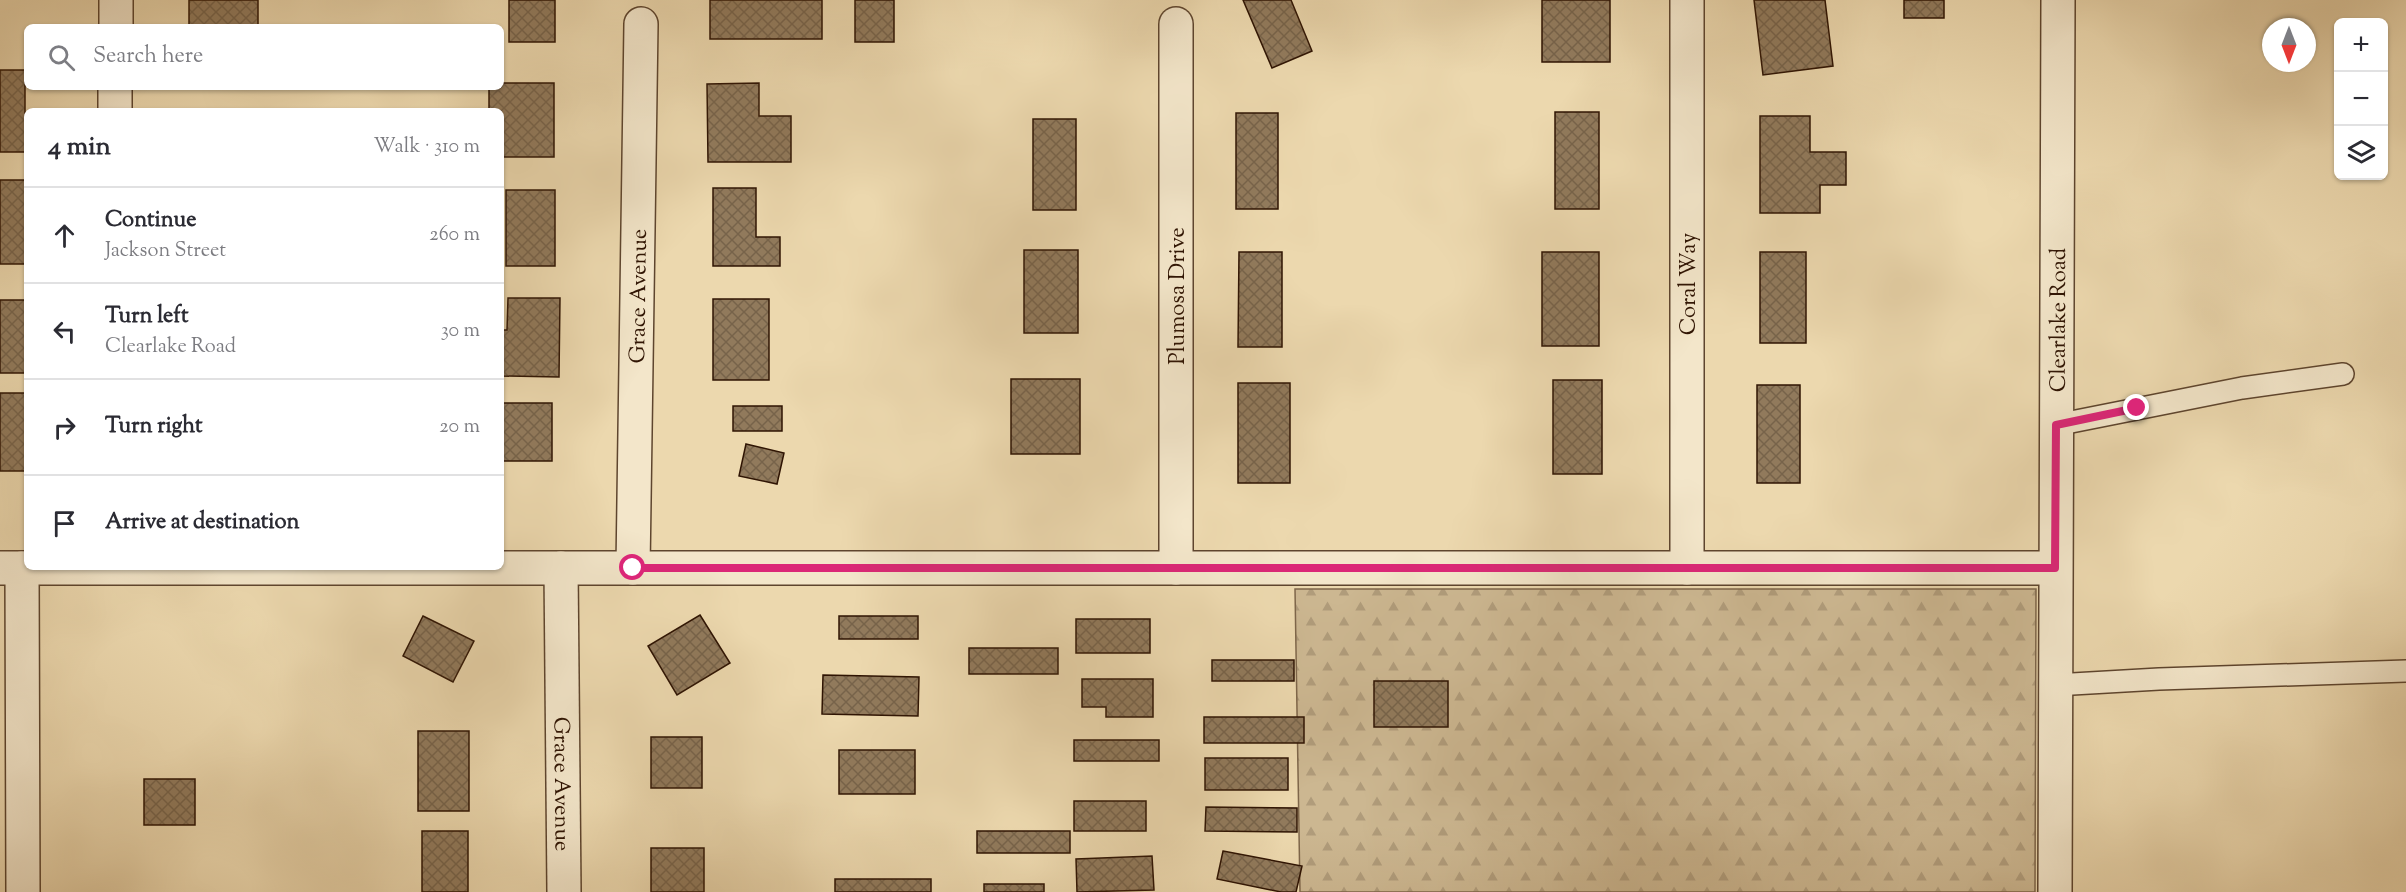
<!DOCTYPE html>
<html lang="en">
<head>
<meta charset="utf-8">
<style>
  body { margin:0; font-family:"Sorts Mill Goudy",serif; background:#f2f2f3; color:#2b2b33 }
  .controls { position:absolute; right:18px; top:18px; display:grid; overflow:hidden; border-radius:9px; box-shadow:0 2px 4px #0004 }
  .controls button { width:54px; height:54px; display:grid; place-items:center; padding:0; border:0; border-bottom:2px solid #e1e1e2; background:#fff; color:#2b2b33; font:30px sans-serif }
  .compass { position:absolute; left:2262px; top:18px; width:54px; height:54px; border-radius:50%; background:#fff; box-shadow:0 2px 4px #0004; rotate:180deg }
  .stop { position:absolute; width:18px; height:18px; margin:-14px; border:4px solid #db2777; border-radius:50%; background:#fff }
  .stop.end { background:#db2777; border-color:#fff; box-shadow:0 2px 6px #0008 }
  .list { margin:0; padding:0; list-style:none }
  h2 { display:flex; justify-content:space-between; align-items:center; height:78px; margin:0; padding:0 24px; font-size:26px }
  h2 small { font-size:20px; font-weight:400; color:#7c7c81 }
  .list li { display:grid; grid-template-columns:39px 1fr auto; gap:18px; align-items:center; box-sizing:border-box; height:96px; padding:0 24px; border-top:2px solid #e1e1e2 }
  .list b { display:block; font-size:22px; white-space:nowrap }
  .list p { margin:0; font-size:20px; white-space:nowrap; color:#7c7c81 }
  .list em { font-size:20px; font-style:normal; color:#7c7c81 }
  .icon { flex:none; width:33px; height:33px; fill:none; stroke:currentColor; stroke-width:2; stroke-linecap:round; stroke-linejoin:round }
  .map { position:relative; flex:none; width:2406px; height:892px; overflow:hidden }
  .search { position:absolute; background:#fff; box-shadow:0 2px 4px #0004; left:24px; top:24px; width:480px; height:66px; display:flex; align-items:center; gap:15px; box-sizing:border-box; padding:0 21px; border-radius:9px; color:#7c7c81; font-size:22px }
  .panel { position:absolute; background:#fff; box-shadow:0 2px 4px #0004; left:24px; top:108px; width:480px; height:462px; border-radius:9px }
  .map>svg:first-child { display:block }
  .forest { fill:url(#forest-firs); stroke:#7e664a; stroke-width:1.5 }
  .building { fill:url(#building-cross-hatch); stroke:#2f1403; stroke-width:1.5 }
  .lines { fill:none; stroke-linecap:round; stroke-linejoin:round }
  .service-casing { stroke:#5e452e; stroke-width:24 }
  .minor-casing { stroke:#5e452e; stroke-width:36 }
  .tertiary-casing { stroke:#5e452e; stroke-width:36 }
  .service { stroke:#f3e6ca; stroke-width:21 }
  .minor { stroke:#f3e6ca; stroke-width:33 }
  .tertiary { stroke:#f3e6ca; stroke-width:33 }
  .route { stroke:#db2777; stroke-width:8 }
  .labels { text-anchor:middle; stroke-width:4.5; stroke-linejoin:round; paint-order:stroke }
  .street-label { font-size:22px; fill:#2f1403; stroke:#f3e6ca }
</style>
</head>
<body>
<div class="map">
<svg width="2406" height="892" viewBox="0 0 2406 892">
  <defs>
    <pattern id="forest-firs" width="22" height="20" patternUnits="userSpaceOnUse" patternTransform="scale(1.5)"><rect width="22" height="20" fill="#ccb791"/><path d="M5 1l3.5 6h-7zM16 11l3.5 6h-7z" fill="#b09c7b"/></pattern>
    <pattern id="building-cross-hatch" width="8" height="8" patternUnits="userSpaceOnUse" patternTransform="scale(1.5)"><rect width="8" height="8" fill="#917a5c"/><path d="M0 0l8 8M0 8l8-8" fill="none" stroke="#77634a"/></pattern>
  </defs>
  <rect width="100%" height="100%" fill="#ecd8ae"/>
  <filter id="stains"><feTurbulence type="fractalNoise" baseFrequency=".00333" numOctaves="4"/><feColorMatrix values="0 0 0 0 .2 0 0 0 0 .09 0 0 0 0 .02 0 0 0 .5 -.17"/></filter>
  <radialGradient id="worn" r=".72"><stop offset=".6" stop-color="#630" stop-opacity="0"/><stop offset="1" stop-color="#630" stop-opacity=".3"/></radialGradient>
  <!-- forest -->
  <polygon class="forest" points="1295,589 2036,589 2035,892 1300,892"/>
  <!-- building -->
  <g class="building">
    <rect x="189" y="0" width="69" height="27"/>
    <rect x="509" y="0" width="46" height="42"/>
    <rect x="710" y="0" width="112" height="39"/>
    <rect x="855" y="0" width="39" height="42"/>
    <polygon points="1243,0 1291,0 1312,51 1272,68"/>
    <rect x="1542" y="0" width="68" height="62"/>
    <polygon points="1754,0 1825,0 1833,66 1763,75"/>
    <rect x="1904" y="0" width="40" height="18"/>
    <rect x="0" y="70" width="25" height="82"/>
    <polygon points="501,83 554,83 554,157 501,157 501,111 489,111 489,87 501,87"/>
    <polygon points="759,83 759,116 791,116 791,162 708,162 707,84"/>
    <rect x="198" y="110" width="61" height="1"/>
    <rect x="1555" y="112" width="44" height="97"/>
    <rect x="1236" y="113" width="42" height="96"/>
    <polygon points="1760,116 1810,116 1810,152 1846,152 1846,185 1820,185 1820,213 1760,213"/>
    <rect x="1033" y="119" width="43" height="91"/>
    <rect x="0" y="180" width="27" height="84"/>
    <polygon points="713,188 756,188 756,237 780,237 780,266 713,266"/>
    <rect x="506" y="190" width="49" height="76"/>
    <rect x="1024" y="250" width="54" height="83"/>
    <polygon points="1239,252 1282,252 1282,347 1238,347"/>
    <rect x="1542" y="252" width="57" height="94"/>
    <rect x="1760" y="252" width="46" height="91"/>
    <polygon points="508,298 560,298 559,377 501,376 501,330 507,330"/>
    <rect x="713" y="299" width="56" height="81"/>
    <rect x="0" y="300" width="27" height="73"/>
    <rect x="1011" y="379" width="69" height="75"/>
    <rect x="1553" y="380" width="49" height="94"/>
    <rect x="1238" y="383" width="52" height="100"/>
    <rect x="1757" y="385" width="43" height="98"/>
    <rect x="0" y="393" width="27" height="78"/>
    <rect x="501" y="403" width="51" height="58"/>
    <rect x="733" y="406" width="49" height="25"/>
    <polygon points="746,444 784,453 777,484 739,476"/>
    <polygon points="700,615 730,663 677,695 648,646"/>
    <polygon points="423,616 474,641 453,682 403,656"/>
    <rect x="839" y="616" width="79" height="23"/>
    <rect x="1076" y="619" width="74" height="34"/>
    <rect x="969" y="648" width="89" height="26"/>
    <rect x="1212" y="660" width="82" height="21"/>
    <polygon points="823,675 919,677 918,716 822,714"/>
    <polygon points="1082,679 1153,679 1153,717 1106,717 1106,707 1082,707"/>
    <rect x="1374" y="681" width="74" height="46"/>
    <rect x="1204" y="717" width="100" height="26"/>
    <rect x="418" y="731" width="51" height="80"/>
    <rect x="651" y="737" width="51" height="51"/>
    <rect x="1074" y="740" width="85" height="21"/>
    <rect x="839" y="750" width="76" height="44"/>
    <rect x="1205" y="758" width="83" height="32"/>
    <rect x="144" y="779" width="51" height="46"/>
    <rect x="1074" y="801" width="72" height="30"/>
    <polygon points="1206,807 1297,808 1297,832 1205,831"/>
    <rect x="422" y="831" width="46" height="61"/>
    <rect x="977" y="831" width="93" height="22"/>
    <rect x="651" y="848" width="53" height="44"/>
    <polygon points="1223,851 1302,866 1296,892 1281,892 1217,879"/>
    <polygon points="1152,856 1154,890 1077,892 1076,859"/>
    <rect x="835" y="879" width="96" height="13"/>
    <rect x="984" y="884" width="60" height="8"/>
  </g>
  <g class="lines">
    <!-- service casing -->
    <g class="service-casing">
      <g id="service">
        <polyline points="2056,425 2242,388 2343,374"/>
        <polyline points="2055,685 2159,679 2406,671"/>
      </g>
    </g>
    <!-- minor casing -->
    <g class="minor-casing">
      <g id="minor">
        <polyline points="1687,0 1687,568"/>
        <polyline points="1176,24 1176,568"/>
        <polyline points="116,27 116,0"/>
        <polyline points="115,111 115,87"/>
        <polyline points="0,568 2055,568"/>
        <polyline points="22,568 23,892"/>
        <path id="s1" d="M561 568 564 892"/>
        <path id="s2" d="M633 568 641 24"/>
      </g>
    </g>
    <!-- tertiary casing -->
    <g class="tertiary-casing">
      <g id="tertiary">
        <path id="s3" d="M2055 892 2058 0"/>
      </g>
    </g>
    <!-- service -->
    <use href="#service" class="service"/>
    <!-- minor -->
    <use href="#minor" class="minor"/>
    <!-- tertiary -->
    <use href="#tertiary" class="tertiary"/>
  </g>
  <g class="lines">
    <!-- route -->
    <polyline class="route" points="633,568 2055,568 2056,425 2137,408"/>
  </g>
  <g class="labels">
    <!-- street labels -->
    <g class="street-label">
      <text transform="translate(1687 284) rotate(-90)" y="8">Coral Way</text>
      <text dy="8" stroke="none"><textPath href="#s2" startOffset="272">Grace Avenue</textPath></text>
      <text transform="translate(1176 296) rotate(-90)" y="8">Plumosa Drive</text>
      <text dy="8" stroke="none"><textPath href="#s3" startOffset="572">Clearlake Road</textPath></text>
      <text dy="8" stroke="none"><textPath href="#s1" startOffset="216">Grace Avenue</textPath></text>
    </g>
  </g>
  <rect width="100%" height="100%" filter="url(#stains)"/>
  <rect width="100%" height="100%" fill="url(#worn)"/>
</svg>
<div class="controls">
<button>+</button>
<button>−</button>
<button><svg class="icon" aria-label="layers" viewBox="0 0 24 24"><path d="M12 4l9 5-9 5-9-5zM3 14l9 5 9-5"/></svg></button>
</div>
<svg class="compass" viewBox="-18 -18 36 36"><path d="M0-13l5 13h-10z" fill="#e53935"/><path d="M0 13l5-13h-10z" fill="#7c7c81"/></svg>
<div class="stop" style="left:633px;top:568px"></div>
<div class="stop end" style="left:2137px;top:408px"></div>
<div class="search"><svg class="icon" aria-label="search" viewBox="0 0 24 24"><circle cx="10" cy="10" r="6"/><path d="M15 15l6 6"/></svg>Search here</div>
<section class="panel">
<h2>4 min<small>Walk · 310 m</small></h2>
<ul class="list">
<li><svg class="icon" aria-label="ahead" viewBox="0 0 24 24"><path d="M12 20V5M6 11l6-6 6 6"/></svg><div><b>Continue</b><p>Jackson Street</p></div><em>260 m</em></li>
<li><svg class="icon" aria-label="left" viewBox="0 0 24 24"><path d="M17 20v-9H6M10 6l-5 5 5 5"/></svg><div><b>Turn left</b><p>Clearlake Road</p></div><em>30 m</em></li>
<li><svg class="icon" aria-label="right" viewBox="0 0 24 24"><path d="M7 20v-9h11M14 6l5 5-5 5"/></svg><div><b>Turn right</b></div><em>20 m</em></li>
<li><svg class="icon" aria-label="arrive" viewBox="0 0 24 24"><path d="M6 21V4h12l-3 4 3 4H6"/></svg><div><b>Arrive at destination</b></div></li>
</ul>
</section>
</div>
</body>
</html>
